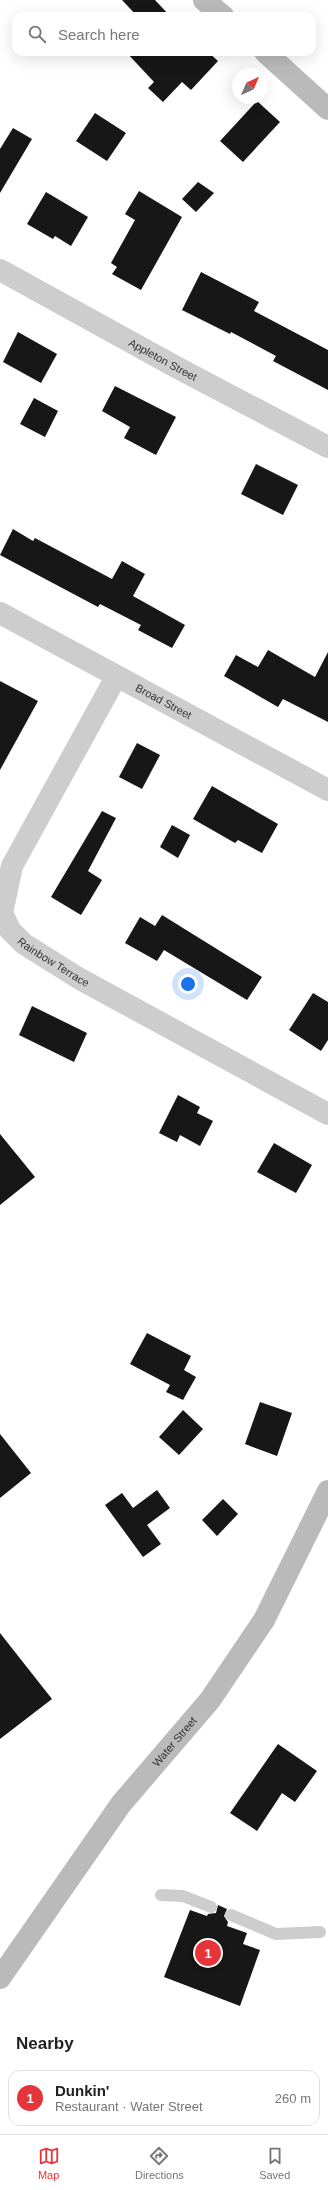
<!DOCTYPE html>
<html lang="en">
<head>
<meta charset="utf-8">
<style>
  body { margin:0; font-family:Arial,sans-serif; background:#f2f2f2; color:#222 }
  .compass { position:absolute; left:232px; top:68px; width:36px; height:36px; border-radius:50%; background:#fff; box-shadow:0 4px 16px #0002; rotate:45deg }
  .you { position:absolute; left:188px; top:984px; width:14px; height:14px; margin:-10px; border:3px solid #fff; border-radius:50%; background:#1a73e8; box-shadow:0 0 0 6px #1a73e833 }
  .badge { display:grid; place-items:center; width:26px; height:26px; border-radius:50%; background:#e5353b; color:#fff; font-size:13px; font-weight:700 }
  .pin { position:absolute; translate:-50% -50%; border:2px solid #fff; box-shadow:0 1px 4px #0006 }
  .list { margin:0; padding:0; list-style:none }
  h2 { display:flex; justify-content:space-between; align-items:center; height:52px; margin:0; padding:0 16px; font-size:17px }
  h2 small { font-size:13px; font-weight:400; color:#767676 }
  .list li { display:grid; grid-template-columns:26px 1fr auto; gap:12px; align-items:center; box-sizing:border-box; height:56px; margin:0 8px 8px; padding:0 8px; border:1px solid #e0e0e0; border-radius:12px }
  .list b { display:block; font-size:15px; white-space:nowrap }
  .list p { margin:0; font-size:13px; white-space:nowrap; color:#767676 }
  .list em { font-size:13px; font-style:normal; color:#767676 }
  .icon { flex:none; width:22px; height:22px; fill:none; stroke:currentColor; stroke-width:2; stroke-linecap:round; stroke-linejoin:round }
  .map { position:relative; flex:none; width:328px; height:2018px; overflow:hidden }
  .search { position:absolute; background:#fff; box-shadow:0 4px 16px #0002; left:12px; right:12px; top:12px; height:44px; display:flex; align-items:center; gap:10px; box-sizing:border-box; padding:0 14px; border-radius:12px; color:#767676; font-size:15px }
  .sheet { height:116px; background:#fff }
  nav { display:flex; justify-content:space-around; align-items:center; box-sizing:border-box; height:56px; border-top:1px solid #e0e0e0; background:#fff; font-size:11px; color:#767676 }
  nav a { display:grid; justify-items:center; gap:2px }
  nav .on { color:#e5353b }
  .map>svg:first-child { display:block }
  .building { fill:#171717 }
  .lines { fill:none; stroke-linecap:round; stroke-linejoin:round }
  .service { stroke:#cdcdcd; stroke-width:12 }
  .minor { stroke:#cdcdcd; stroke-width:22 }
  .secondary { stroke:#bababa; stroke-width:22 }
  .labels { text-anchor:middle; stroke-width:4; stroke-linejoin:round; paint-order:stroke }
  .street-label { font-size:11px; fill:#303030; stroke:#fff }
</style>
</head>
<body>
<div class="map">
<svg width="328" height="2018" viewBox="0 0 328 2018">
  <rect width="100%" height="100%" fill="#fff"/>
  <!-- building -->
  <g class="building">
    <polygon points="122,0 155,0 170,16 137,16"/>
    <polygon points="126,52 208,52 218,61 191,90 182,82 163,102 148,88 154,82"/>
    <polygon points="257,101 280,122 243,162 220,141"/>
    <polygon points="95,113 126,133 107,161 76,141"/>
    <polygon points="13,128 32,139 0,193 0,149"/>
    <polygon points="198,182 214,193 196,212 182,199"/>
    <polygon points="139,191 182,217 141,290 112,274 117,267 111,263 135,220 125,214"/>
    <polygon points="46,192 88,217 71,246 55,236 53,239 27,224"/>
    <polygon points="201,272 259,302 254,311 328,350 328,390 273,361 276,356 231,332 230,334 182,310"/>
    <polygon points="18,332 57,354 41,383 3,362"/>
    <polygon points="115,386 176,417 156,455 124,438 130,427 102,411"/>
    <polygon points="34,398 58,411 45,437 20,424"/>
    <polygon points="256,464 298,485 283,515 241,494"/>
    <polygon points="13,529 33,541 35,538 112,579 122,561 145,574 133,596 185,625 172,648 138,630 141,625 100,604 98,607 0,555"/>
    <polygon points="268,650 315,677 328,652 328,722 283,699 278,707 224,676 236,655 258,667"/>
    <polygon points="0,681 38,701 0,770"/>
    <polygon points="137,743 160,755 142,789 119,777"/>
    <polygon points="212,786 278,824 262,853 238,840 235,843 193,819"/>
    <polygon points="102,811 116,818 88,871 102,880 81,915 51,897"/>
    <polygon points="172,825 190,835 178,858 160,847"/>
    <polygon points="162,915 262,977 247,1000 164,950 157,961 125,943 140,917 155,926"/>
    <polygon points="313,993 328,1002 328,1040 321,1051 289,1030"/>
    <polygon points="32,1006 87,1033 74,1062 19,1035"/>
    <polygon points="178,1095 200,1107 197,1113 213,1121 200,1146 180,1135 177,1142 159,1133"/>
    <polygon points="0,1134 35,1177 0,1205"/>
    <polygon points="274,1143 312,1165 296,1193 257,1172"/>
    <polygon points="147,1333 191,1356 184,1370 196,1377 183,1400 166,1392 170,1385 130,1364"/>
    <polygon points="260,1402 292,1413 277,1456 245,1444"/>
    <polygon points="183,1410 203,1429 179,1455 159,1437"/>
    <polygon points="0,1434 31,1473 0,1498"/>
    <polygon points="157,1490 170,1508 147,1525 161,1544 143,1557 105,1505 122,1493 133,1508"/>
    <polygon points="223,1499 238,1514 217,1536 202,1520"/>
    <polygon points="0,1633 52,1699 0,1739"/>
    <polygon points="278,1744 317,1771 295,1802 282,1793 257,1831 230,1813"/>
    <polygon points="218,1905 227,1909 224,1916 228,1922 227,1926 247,1933 243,1944 260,1950 240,2006 164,1977 190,1910 207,1916 208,1914 216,1913"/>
  </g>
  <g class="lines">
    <!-- service -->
    <g class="service">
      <polyline points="161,1895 183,1896 211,1907"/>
      <polyline points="231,1915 276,1934 320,1932"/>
    </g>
    <!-- minor -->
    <g class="minor">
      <path id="s1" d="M0 270 176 367 328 447"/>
      <path id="s2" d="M0 613 328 790"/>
      <path id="s3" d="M116 677 12 866 2 913 10 930 24 944 80 979 328 1114"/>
    </g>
    <!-- secondary -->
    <g class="secondary">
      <polyline points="204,0 223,16"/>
      <polyline points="265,52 328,109"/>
      <path id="s4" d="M0 1978 121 1804 210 1700 264 1620 328 1491"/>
    </g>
  </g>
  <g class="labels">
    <!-- street labels -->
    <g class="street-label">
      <text dy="4" stroke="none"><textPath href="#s1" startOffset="186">Appleton Street</textPath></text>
      <text dy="4" stroke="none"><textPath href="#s2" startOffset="186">Broad Street</textPath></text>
      <text dy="4" stroke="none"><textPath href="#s3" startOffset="337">Rainbow Terrace</textPath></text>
      <text dy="4" stroke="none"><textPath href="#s4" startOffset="294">Water Street</textPath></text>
    </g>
  </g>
</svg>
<svg class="compass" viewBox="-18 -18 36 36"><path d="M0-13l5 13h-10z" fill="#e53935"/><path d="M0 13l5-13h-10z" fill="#767676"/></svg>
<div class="you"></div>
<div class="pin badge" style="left:208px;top:1953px">1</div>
<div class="search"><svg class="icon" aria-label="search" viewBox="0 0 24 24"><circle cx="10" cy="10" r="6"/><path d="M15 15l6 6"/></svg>Search here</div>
</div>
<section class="sheet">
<h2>Nearby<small></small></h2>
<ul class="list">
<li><span class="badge">1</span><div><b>Dunkin'</b><p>Restaurant · Water Street</p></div><em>260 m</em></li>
</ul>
</section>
<nav>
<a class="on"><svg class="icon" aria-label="map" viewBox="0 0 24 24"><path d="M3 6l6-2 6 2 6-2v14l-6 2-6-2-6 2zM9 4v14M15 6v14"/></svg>Map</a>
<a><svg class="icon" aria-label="directions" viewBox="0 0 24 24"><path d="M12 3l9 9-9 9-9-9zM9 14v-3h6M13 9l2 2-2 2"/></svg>Directions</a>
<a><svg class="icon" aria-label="saved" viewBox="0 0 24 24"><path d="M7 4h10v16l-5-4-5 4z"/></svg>Saved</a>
</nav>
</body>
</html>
